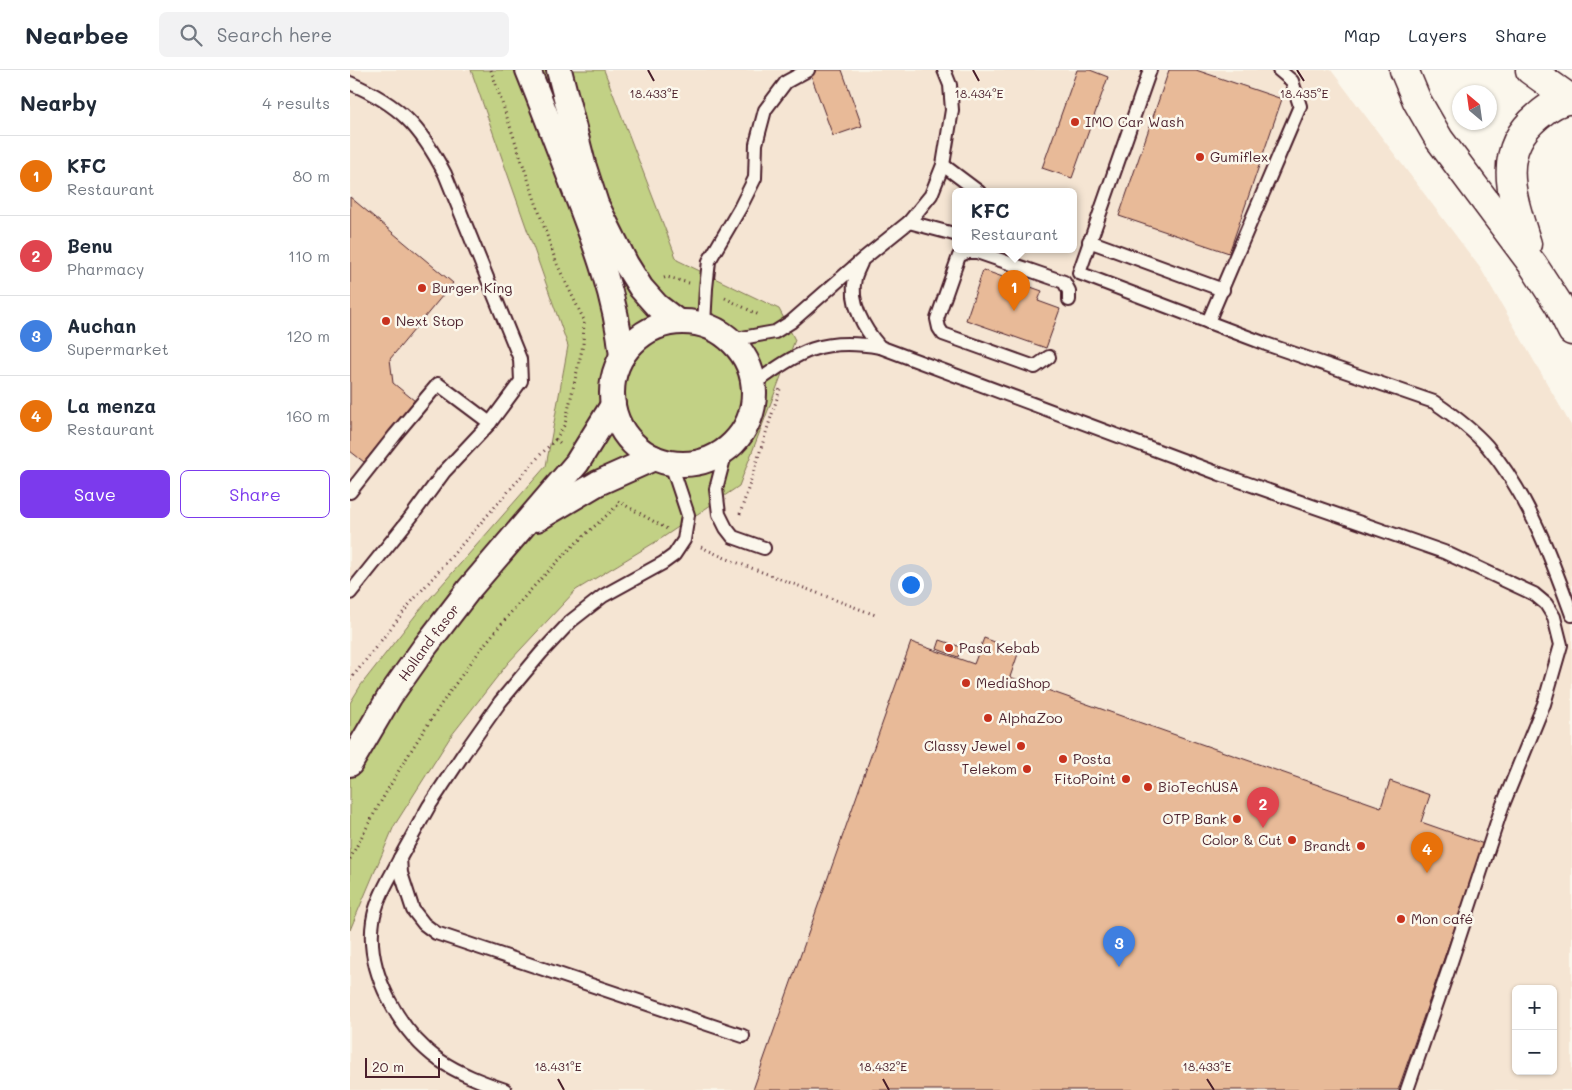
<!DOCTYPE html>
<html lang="en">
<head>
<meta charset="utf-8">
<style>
  body { margin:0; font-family:Mali,sans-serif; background:#f2f2f3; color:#1f2937 }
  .controls { position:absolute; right:15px; bottom:15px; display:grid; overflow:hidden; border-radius:8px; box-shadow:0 1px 4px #0004 }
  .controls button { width:45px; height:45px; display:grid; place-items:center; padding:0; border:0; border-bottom:1px solid #e0e1e3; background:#fff; color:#1f2937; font:25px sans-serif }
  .compass { position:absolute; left:1102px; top:15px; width:45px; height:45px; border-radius:50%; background:#fff; box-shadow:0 1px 4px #0004; rotate:331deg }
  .scale { position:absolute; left:15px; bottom:12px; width:75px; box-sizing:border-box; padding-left:5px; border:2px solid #4a1f2b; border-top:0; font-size:14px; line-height:18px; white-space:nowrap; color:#4a1f2b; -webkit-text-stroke:4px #fbf7ec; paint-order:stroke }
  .you { position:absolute; left:560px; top:514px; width:18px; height:18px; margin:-12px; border:4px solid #fff; border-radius:50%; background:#1a73e8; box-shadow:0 0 0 8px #1a73e833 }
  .badge { display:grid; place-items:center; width:32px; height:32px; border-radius:50%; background:#7c3aed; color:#fff; font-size:16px; font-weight:700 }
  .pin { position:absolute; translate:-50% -41px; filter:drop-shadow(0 1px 2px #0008) }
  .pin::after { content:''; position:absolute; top:26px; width:18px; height:15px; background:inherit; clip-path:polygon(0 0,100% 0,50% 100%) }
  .popup { position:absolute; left:602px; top:118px; width:125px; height:65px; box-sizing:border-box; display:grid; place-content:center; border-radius:8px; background:#fff; filter:drop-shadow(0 1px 4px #0005); font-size:16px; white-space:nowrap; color:#747a83 }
  .popup b { font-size:19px; color:#1f2937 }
  .popup::after { content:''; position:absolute; left:50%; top:100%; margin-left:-10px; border:10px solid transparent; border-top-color:#fff }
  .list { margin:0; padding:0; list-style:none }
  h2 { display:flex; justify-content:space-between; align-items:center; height:65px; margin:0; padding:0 20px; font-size:21px }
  h2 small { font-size:16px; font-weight:400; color:#747a83 }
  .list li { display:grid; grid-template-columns:32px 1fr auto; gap:15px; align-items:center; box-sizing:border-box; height:80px; padding:0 20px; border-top:1px solid #e0e1e3 }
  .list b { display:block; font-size:19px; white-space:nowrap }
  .list p { margin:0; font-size:16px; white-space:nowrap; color:#747a83 }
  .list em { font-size:16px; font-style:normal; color:#747a83 }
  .actions { display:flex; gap:10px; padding:15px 20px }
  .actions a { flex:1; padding:11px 0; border:1px solid #7c3aed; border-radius:8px; text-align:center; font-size:18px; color:#7c3aed }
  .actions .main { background:#7c3aed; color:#fff }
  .icon { flex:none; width:28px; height:28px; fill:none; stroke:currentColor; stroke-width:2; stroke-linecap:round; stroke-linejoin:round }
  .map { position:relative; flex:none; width:1222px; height:1020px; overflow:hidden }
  header { display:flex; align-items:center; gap:30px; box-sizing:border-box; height:70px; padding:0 25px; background:#fff; border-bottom:1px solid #e0e1e3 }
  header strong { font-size:24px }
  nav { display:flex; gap:28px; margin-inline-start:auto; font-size:18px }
  .search { width:350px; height:45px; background:#f2f2f3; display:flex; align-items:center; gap:12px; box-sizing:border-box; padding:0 18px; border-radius:8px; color:#747a83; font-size:19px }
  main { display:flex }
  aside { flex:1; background:#fff }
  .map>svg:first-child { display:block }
  .built { fill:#f5e5d3; fill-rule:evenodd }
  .green { fill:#c2d185; stroke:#867858 }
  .building { fill:#e8ba98; stroke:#4a1f2b }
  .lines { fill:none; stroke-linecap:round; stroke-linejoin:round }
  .lane-casing { stroke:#4a1f2b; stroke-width:16 }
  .street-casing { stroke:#4a1f2b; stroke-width:28 }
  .primary-casing { stroke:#4a1f2b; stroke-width:31 }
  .highway-casing { stroke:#4a1f2b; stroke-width:31 }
  .path { stroke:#4a1f2b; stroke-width:3; stroke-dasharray:1 4; stroke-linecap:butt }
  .lane { stroke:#fbf7ec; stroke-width:12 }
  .street { stroke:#fbf7ec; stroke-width:24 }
  .primary { stroke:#fbf7ec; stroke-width:28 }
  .highway { stroke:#fbf7ec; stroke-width:28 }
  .ticks { fill:none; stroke:#4a1f2b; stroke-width:2 }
  .poi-dot { fill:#c8321e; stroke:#fbf7ec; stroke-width:2 }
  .labels { text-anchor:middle; stroke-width:5; stroke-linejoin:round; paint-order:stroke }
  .poi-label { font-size:14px; fill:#4a1f2b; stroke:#fbf7ec; text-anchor:start }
  .street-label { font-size:14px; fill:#4a1f2b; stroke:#fbf7ec }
  .ticks-label { font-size:12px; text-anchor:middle; fill:#4a1f2b; stroke:#fbf7ec; stroke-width:5; stroke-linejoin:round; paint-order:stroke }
</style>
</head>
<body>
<header>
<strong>Nearbee</strong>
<div class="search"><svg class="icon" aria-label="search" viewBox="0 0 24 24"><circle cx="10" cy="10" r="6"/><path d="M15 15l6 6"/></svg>Search here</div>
<nav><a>Map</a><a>Layers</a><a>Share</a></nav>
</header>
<main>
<aside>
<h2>Nearby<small>4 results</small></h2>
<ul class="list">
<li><span class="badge" style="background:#e8710a">1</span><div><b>KFC</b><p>Restaurant</p></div><em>80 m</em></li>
<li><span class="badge" style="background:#e0444e">2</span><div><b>Benu</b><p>Pharmacy</p></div><em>110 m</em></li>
<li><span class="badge" style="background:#3f7fe0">3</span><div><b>Auchan</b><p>Supermarket</p></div><em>120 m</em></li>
<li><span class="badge" style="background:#e8710a">4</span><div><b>La menza</b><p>Restaurant</p></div><em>160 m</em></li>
</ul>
<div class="actions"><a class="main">Save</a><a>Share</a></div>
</aside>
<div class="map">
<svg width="1222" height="1020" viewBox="0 0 1222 1020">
  <rect width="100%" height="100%" fill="#fbf7ec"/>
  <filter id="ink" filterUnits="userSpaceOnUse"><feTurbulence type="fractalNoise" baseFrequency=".02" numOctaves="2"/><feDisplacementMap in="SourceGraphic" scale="10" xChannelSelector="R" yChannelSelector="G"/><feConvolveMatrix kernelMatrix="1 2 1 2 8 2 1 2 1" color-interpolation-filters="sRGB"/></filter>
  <g filter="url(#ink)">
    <!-- built -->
    <g class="built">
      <polygon points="0,0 121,0 218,276 196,396 68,542 11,615 0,633"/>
      <path d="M254 0H981L1131 199 1222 357V1020H0V860L44 756 101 666 158 593 225 520 312 468 429 239 327 190ZM605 122H723V180H605ZM1166 919H1203V1001H1166Z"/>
    </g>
    <!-- green -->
    <polygon class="green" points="121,0 254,0 327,190 429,239 445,270 389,416 312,468 226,520 158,593 101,666 44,756 0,860 0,633 11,615 68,542 196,396 218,276"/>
    <!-- building -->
    <g class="building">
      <polygon points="459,0 492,0 512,56 483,66"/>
      <polygon points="727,0 740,0 758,7 722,108 692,98"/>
      <polygon points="819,0 846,0 932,29 879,183 769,146"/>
      <polygon points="0,127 103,213 40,289 43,313 65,331 14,392 0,381"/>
      <polygon points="633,200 692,221 688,231 710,239 696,278 616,250"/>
      <polygon points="634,568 669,581 660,607 1031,737 1040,711 1080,725 1071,752 1134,774 1048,1020 403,1020 561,572 624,594"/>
      <polygon points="590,570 611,577 608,587 587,579"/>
    </g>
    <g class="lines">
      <!-- lane casing -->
      <g class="lane-casing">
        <g id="lane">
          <path d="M800 0 729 203 916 274 1084 332C1103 345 1122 359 1137 376 1178 424 1201 487 1222 545"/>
          <path d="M0 13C50 35 70 56 95 104L170 289 171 311 140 353"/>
          <polyline points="593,95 629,122"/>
          <polyline points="559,152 604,164"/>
          <polyline points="739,171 873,220"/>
          <path d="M511 193C509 198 506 203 505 208 499 233 514 259 530 277"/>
          <polyline points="858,252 950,36 942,11 929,0"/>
          <polyline points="354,255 356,218 359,191 390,138 405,108 406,74 415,40 436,12 458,0"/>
          <polyline points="381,270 425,262 441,252 513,189 559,152 581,125 593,95 602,40 600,15 594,0"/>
          <polyline points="699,287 685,297 593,264 589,258 587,249 609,186 617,182 627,182 714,212 719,221 719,230"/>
          <path d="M404 314C450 281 471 267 530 277L870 404 1094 482 1184 524 1196 534 1204 547 1211 575 1194 634 1152 737 1098 901 1057 1020"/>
          <polyline points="376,381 366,419 369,444 376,458 383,467 414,478"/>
          <polyline points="321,394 338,445 334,470 324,485 313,493 253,526 221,551 191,583 150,632 114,683 79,736 50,788 51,803 63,840 74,854 86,863 393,966"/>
          <polyline points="0,422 45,365 88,314 140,353 94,402 61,447 0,523"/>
          <path d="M50 788C40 808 26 829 23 851 15 901 50 962 89 990 110 1004 132 1012 155 1020"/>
        </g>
      </g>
      <!-- street casing -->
      <g class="street-casing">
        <g id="street">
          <path d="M178 0C193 37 207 74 221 110 243 167 266 225 272 286"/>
          <polyline points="209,0 233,94 246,134 276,194 291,218 307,236 328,252"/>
          <circle cx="333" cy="323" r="71"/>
          <polyline points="187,449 248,413 304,388"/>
          <path id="s1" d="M0 694 40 626 74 578 120 518 227 393 263 335"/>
        </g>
      </g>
      <!-- primary casing -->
      <g class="primary-casing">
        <polyline id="primary" points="1180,0 1222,30"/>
      </g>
      <!-- highway casing -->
      <g class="highway-casing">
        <g id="highway">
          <polyline points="1054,0 1067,31 1089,69 1183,195 1209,235 1222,261"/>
          <path d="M1177 174C1163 129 1144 82 1188 46 1197 38 1210 30 1222 29"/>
        </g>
      </g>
      <!-- path -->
      <g class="path">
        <polyline points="141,0 206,192 234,250 233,275 215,354 206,369 211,374"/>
        <polyline points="314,208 317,207 339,213"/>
        <polyline points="375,228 409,245"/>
        <polyline points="268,431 317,459"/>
        <polyline points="390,444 430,319"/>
        <polyline points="351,477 375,488 528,546"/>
        <polyline points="0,610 59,535 191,384 206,369"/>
        <path d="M0 789C56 680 123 577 209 490 228 470 250 452 270 433"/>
      </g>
      <!-- lane -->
      <use href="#lane" class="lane"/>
      <!-- street -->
      <use href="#street" class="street"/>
      <!-- primary -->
      <use href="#primary" class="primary"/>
      <!-- highway -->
      <use href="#highway" class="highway"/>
    </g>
  </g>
  <!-- ticks -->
  <path class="ticks" d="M298 0 304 11M623 0 629 11M947 0 954 11M208 1009 214 1020M533 1009 539 1020M857 1009 864 1020"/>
  <!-- markers -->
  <g class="poi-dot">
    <circle cx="725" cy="52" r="5"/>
    <circle cx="850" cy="87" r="5"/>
    <circle cx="72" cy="218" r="5"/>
    <circle cx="36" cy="251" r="5"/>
    <circle cx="599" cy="578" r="5"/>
    <circle cx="616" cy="613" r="5"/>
    <circle cx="638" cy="648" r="5"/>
    <circle cx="671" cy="676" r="5"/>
    <circle cx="713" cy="689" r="5"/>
    <circle cx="677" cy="699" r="5"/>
    <circle cx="776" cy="709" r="5"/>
    <circle cx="798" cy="717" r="5"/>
    <circle cx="887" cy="749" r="5"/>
    <circle cx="942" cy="770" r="5"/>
    <circle cx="1011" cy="776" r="5"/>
    <circle cx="1051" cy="849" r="5"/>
  </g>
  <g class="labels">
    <!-- poi labels -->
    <g class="poi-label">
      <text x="735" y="57">IMO Car Wash</text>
      <text x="860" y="92">Gumiflex</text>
      <text x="82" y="223">Burger King</text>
      <text x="46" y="256">Next Stop</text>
      <text x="609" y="583">Pasa Kebab</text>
      <text x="626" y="618">MediaShop</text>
      <text x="648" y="653">AlphaZoo</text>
      <text x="661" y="681" text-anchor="end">Classy Jewel</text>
      <text x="723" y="694">Posta</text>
      <text x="667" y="704" text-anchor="end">Telekom</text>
      <text x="766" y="714" text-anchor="end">FitoPoint</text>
      <text x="808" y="722">BioTechUSA</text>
      <text x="877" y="754" text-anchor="end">OTP Bank</text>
      <text x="932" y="775" text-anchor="end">Color &amp; Cut</text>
      <text x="1001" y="781" text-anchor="end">Brandt</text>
      <text x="1061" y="854">Mon café</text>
    </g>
    <!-- street labels -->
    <g class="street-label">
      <text dy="5" stroke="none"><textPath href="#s1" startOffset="145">Holland fasor</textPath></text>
    </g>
  </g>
  <g class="ticks-label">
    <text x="304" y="28">18.433°E</text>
    <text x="629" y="28">18.434°E</text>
    <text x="954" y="28">18.435°E</text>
    <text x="208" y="1001">18.431°E</text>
    <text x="533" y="1001">18.432°E</text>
    <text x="857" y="1001">18.433°E</text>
  </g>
</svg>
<div class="controls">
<button>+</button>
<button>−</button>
</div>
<svg class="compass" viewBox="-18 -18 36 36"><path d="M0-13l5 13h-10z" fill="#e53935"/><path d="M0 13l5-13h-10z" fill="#747a83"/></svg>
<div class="scale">20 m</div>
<div class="you"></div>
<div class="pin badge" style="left:664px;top:241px;background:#e8710a">1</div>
<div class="popup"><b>KFC</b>Restaurant</div>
<div class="pin badge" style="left:913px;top:758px;background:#e0444e">2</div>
<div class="pin badge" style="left:769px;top:897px;background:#3f7fe0">3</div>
<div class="pin badge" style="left:1077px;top:803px;background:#e8710a">4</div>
</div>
</main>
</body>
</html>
